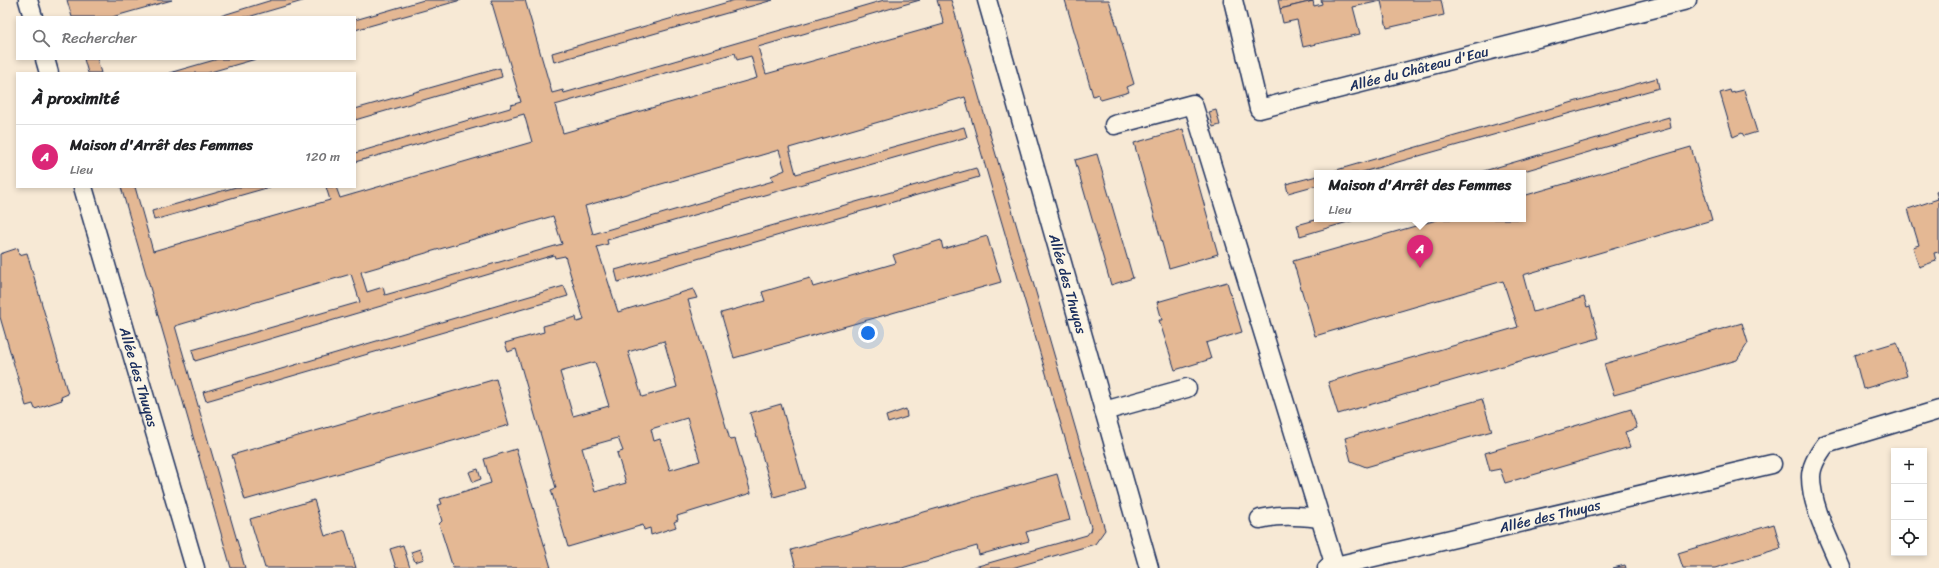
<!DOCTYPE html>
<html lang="fr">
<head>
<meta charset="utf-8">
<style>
  body { margin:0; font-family:Sriracha,sans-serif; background:#f6f6f6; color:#202124 }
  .controls { position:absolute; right:12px; bottom:12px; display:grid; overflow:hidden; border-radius:0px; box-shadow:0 2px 6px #0003 }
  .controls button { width:36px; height:36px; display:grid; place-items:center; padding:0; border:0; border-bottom:1px solid #e0e0e0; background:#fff; color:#202124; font:20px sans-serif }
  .you { position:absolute; left:868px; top:333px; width:14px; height:14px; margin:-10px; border:3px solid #fff; border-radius:50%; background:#1a73e8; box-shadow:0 0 0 6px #1a73e833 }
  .badge { display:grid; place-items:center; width:26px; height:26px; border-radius:50%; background:#db2777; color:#fff; font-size:13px; font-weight:700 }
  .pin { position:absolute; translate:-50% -33px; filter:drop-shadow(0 1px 2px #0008) }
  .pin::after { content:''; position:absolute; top:21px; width:14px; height:12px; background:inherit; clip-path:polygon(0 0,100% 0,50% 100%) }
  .popup { position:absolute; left:1314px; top:170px; width:212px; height:52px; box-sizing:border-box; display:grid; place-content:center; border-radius:0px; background:#fff; filter:drop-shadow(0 1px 3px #0005); font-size:13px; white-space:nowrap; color:#757577 }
  .popup b { font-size:15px; color:#202124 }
  .popup::after { content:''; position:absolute; left:50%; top:100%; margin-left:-8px; border:8px solid transparent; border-top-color:#fff }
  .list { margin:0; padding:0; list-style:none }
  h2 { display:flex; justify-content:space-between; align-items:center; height:52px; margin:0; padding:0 16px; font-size:17px }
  h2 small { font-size:13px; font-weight:400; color:#757577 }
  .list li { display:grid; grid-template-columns:26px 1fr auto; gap:12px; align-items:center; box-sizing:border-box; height:64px; padding:0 16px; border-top:1px solid #e0e0e0 }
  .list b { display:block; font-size:15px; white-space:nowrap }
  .list p { margin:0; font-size:13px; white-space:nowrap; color:#757577 }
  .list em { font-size:13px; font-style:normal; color:#757577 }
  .icon { flex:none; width:22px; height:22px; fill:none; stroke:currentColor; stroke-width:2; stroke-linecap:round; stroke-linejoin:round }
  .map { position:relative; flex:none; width:1939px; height:568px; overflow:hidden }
  .search { position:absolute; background:#fff; box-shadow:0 2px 6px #0003; left:16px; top:16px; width:340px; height:44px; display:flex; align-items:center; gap:10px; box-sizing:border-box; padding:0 14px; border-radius:0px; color:#757577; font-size:15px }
  .panel { position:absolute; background:#fff; box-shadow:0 2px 6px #0003; left:16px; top:72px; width:340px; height:116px; border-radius:0px }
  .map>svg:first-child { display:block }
  .building { fill:#e4b894; stroke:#1b2f5e; fill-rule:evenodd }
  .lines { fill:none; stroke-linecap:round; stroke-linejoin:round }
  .lane-casing { stroke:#1b2f5e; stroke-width:21 }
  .lane { stroke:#fcf5e5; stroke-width:18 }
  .labels { text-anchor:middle; stroke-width:3; stroke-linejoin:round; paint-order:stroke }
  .street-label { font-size:14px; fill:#1b2f5e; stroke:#fcf5e5 }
</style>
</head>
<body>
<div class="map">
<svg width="1939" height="568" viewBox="0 0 1939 568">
  <rect width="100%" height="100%" fill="#f7e9d5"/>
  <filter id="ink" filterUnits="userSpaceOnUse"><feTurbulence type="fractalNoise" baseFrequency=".025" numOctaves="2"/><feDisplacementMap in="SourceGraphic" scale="8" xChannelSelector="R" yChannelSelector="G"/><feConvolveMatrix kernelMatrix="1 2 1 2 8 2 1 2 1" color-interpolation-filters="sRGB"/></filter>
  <g filter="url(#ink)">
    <!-- building -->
    <g class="building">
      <polygon points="67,0 172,0 112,17 72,17"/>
      <polygon points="272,0 306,0 248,17 217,17"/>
      <polygon points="424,0 461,0 355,30 355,20"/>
      <path d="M491 0H525L552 93 563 90 564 93 884 0H920L758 47 766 74 944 24 937 0H951L1105 530 1095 544 1012 568H971L1087 535 1090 531 1091 527 965 97 789 148 796 174 964 127 967 137 607 240 608 244 597 247 618 312 693 289 697 298 688 300 730 440 735 439 751 493 677 516 678 520 674 522 676 527 651 535 650 528 644 530 643 525 568 547 551 490 556 488 516 349 508 352 505 343 544 332 543 326 576 317 577 322 584 320 565 256 555 258 554 255 195 361 192 350 360 302 351 274 175 326 245 568H231L121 187H135L153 251 330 200 326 187H336L340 198 532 142 524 114 355 162V153L510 108 511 105 521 102ZM735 53 737 60 751 56 757 78 563 133 555 105ZM779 150 785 170 771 176 773 181 593 234 585 206ZM553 216 562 244 385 295 383 287 367 292 361 272ZM664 341 677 387 642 397 628 352ZM595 362 609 406 573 416 560 372ZM687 418 700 461 670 470 660 439 654 441 651 429ZM618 438 623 451 617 453 626 483 595 492 582 448Z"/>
      <polygon points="735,0 773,0 554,62 552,53"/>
      <polygon points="1065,0 1109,0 1134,84 1127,87 1129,92 1101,100 1098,94 1093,96"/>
      <polygon points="1278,0 1313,0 1313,1 1280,9"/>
      <polygon points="1321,0 1441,0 1444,15 1387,28 1381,1 1353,7 1360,34 1303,47 1297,20 1283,23 1280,9 1313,1 1314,6 1322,4"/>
      <polygon points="84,59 97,59 101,73 88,73"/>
      <polygon points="218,59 256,59 207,73 169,73"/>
      <polygon points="500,68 502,77 355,120 355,109"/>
      <polygon points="1657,78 1659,88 1359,173 1326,173"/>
      <polygon points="1730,90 1731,93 1744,90 1757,132 1744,136 1742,133 1733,137 1720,93"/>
      <polygon points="1216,110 1220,125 1213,127 1209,112"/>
      <polygon points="1669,117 1671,128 1517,173 1477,173"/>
      <polygon points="1183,129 1218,254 1169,268 1134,143"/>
      <polygon points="1691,147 1712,220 1523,275 1533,312 1584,297 1587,307 1590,306 1599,338 1338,414 1328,382 1518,327 1503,281 1315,336 1293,261 1440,219 1523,219 1523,196"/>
      <polygon points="1097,154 1133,278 1111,285 1075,160"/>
      <polygon points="976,168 979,177 618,282 615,270"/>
      <polygon points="1317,176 1317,185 1288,193 1286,184"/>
      <polygon points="236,187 270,187 154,220 152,211"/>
      <polygon points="1939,191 1939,252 1934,253 1936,261 1919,267 1913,247 1919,245 1908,209 1938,199 1936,192"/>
      <polygon points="1319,219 1358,219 1300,236 1297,225"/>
      <polygon points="987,236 1001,282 734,358 721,313 765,301 762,292 810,278 813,287 896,263 893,255 941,240 943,249"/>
      <polygon points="18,248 19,255 27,253 68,394 61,397 62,400 35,409 33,404 26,406 0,317 0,254"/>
      <polygon points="1227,282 1242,332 1206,343 1211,359 1175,370 1159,320 1162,320 1157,302"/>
      <polygon points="564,286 568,296 206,401 203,392"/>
      <polygon points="1742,323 1748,343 1737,360 1614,395 1604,364"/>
      <polygon points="1897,342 1907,376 1863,389 1854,355"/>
      <polygon points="496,379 509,425 245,500 232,455"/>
      <polygon points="1482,399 1492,431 1366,467 1351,461 1345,438"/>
      <polygon points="781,404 805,488 774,497 750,413"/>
      <polygon points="906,409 907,417 888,423 886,416"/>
      <polygon points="1631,409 1637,428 1625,432 1630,447 1505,483 1500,469 1490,471 1485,453"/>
      <polygon points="516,449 551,568 453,568 439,524 442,521 437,505 442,504 440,499 491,483 484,459"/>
      <polygon points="478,469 481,479 473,482 469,472"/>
      <polygon points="1057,474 1070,520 1026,532 1029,541 979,555 977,546 902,568 796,568 791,550"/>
      <polygon points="314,500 325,536 345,530 356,568 265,568 250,519"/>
      <polygon points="1774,524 1781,548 1715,568 1683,568 1678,553"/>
      <polygon points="403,545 410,568 396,568 390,549"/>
      <polygon points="420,549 424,559 415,562 411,552"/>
      <polygon points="1625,565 1626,568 1613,568"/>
    </g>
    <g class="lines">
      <!-- lane casing -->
      <g class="lane-casing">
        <g id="lane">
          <polyline points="28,0 33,17"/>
          <path id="s1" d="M987 0 1149 568"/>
          <path id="s2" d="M1233 0 1259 109 1687 0"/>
          <polyline points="45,59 49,73"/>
          <polyline points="1114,125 1193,104 1335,566"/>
          <path id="s3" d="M83 187 195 568"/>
          <polyline points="1104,411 1187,388"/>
          <path d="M1260 519C1281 514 1299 516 1320 518"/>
          <path id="s4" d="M1327 568 1772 464"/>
          <path d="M1841 568C1830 541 1811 506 1811 477 1811 465 1819 453 1826 444L1939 410"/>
        </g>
      </g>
      <!-- lane -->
      <use href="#lane" class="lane"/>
    </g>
  </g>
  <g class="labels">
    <!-- street labels -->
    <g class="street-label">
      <text dy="5" stroke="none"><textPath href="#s2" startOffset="277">Allée du Château d'Eau</textPath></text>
      <text dy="5" stroke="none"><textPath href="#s1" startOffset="295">Allée des Thuyas</textPath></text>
      <text dy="5" stroke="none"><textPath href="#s3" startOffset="198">Allée des Thuyas</textPath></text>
      <text dy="5" stroke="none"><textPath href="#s4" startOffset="229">Allée des Thuyas</textPath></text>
    </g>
  </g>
</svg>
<div class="controls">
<button>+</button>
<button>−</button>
<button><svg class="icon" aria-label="locate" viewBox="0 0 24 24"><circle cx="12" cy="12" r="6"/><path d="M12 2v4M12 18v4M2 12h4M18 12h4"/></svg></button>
</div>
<div class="you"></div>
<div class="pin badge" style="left:1420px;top:268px">A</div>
<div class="popup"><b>Maison d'Arrêt des Femmes</b>Lieu</div>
<div class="search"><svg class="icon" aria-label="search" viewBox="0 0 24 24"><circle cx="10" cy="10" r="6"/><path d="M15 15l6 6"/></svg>Rechercher</div>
<section class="panel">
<h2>À proximité<small></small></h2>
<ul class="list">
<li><span class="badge">A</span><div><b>Maison d'Arrêt des Femmes</b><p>Lieu</p></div><em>120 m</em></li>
</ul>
</section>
</div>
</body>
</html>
